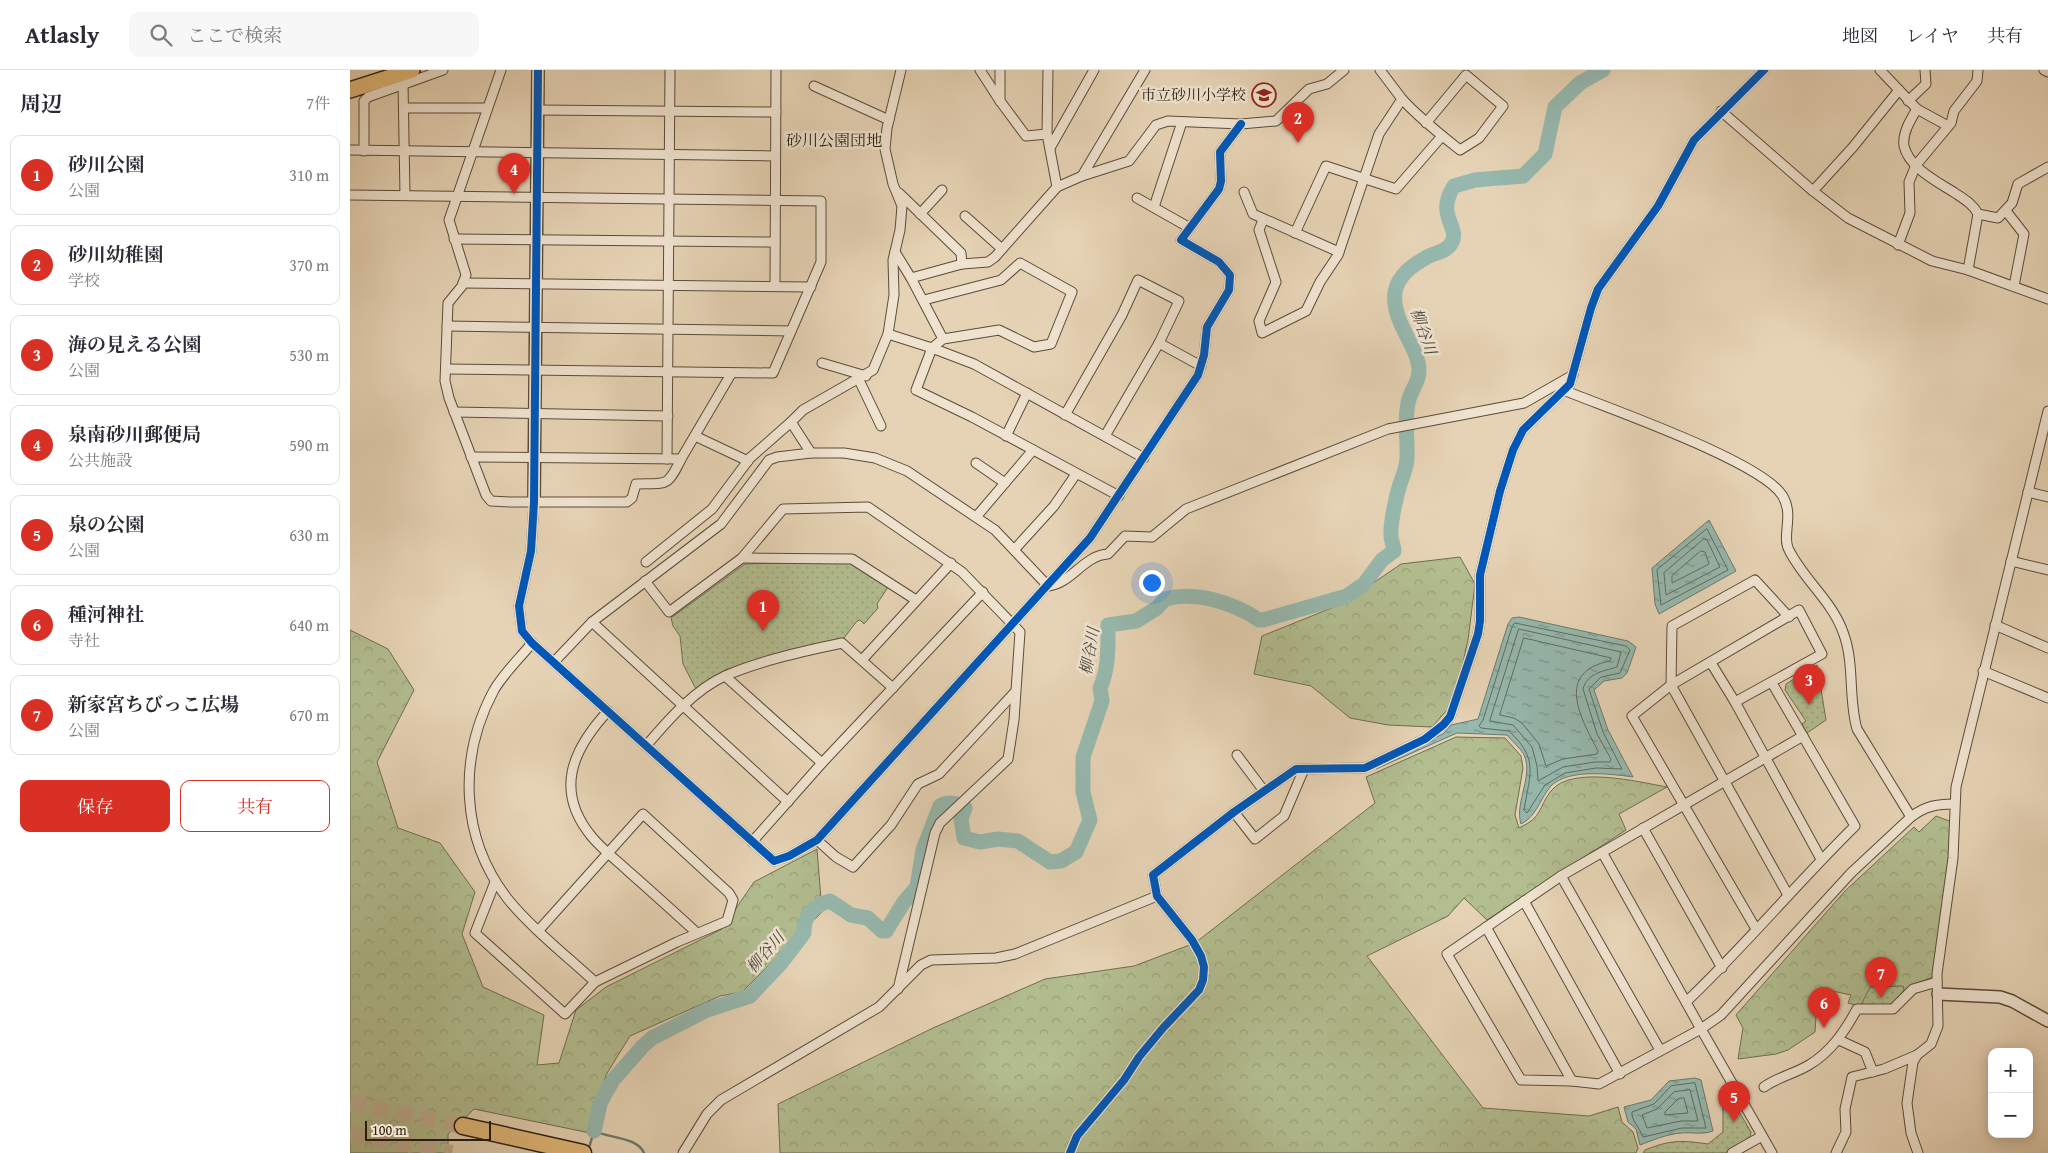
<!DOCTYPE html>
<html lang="ja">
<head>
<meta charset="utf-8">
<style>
  body { margin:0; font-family:"Gentium Book Plus","Noto Serif JP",serif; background:#f7f7f7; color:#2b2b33 }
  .controls { position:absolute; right:15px; bottom:15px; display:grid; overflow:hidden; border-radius:10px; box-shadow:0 2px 12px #0003 }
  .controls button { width:45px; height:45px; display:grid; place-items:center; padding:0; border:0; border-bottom:1px solid #e1e1e2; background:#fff; color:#2b2b33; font:25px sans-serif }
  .scale { position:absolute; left:15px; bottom:12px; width:126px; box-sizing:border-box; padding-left:5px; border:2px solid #2b1f0e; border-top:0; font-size:14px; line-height:18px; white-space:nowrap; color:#2b1f0e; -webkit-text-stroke:4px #efe2cf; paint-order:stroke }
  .you { position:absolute; left:801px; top:512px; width:18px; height:18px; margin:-12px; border:4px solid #fff; border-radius:50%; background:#1a73e8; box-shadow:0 0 0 8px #1a73e833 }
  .badge { display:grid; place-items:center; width:32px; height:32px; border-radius:50%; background:#d93025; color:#fff; font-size:16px; font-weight:700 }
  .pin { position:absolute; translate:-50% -41px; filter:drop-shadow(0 1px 2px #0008) }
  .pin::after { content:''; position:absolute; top:26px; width:18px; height:15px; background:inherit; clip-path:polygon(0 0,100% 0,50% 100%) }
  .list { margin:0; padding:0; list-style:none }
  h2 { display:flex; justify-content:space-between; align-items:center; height:65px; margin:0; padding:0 20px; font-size:21px }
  h2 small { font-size:16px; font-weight:400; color:#7c7c81 }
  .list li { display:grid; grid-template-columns:32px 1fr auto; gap:15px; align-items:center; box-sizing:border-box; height:80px; margin:0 10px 10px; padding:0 10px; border:1px solid #e1e1e2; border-radius:10px }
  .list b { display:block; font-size:19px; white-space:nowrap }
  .list p { margin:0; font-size:16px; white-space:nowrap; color:#7c7c81 }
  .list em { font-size:16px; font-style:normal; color:#7c7c81 }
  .actions { display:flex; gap:10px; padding:15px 20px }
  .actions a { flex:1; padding:11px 0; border:1px solid #d93025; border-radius:10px; text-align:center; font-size:18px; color:#d93025 }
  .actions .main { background:#d93025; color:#fff }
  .icon { flex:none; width:28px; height:28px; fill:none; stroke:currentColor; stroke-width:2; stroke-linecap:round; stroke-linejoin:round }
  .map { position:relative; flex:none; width:1698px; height:1083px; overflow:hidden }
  header { display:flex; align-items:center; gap:30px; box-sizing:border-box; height:70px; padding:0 25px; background:#fff; border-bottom:1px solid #e1e1e2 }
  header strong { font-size:24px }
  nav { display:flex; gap:28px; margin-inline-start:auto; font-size:18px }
  .search { width:350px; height:45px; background:#f7f7f7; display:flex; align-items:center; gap:12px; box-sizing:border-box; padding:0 18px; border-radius:10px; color:#7c7c81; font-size:19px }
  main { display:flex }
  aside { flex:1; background:#fff }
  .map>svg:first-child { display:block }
  .forest { fill:url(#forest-crowns); stroke:#6e6e4f }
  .park { fill:url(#park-dots); stroke:#6e6e4f }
  .water { fill:url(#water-ripples); stroke:#6b7b6e }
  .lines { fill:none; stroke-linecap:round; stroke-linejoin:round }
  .shore { stroke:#606c5e; stroke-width:1 }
  .stream { stroke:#6b7b6e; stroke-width:2.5 }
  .river { stroke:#96b8ae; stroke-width:15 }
  .motorway-tunnel { stroke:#c1af94; stroke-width:16; stroke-dasharray:16 8; stroke-linecap:butt }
  .minor-casing { stroke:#5a4c38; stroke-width:11 }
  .tertiary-casing { stroke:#5a4c38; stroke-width:14 }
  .primary-casing { stroke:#2b1f0e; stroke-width:18 }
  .motorway-casing { stroke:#2b1f0e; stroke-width:19 }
  .minor { stroke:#efe2cf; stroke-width:9 }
  .tertiary { stroke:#efe2cf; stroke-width:11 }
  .primary { stroke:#e3ba7a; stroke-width:15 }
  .motorway { stroke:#e3ba7a; stroke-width:16 }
  .cycleway-casing { stroke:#efe2cf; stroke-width:11 }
  .cycleway { stroke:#0057b8; stroke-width:8 }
  .labels { text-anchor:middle; stroke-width:5; stroke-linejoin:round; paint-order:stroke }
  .poi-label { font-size:15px; fill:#2b1f0e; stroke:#efe2cf; text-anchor:end }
  .neighbourhood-label { font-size:16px; fill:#2b1f0e; stroke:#efe2cf }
  .water-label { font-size:16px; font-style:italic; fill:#4b4d3e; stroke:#efe2cf }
</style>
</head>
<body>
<header>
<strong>Atlasly</strong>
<div class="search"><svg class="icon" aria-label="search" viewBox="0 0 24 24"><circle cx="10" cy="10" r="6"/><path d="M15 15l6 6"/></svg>ここで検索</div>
<nav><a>地図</a><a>レイヤ</a><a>共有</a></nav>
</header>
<main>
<aside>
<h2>周辺<small>7件</small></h2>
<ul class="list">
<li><span class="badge">1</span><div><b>砂川公園</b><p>公園</p></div><em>310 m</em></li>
<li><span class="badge">2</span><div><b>砂川幼稚園</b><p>学校</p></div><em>370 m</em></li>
<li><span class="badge">3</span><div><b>海の見える公園</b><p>公園</p></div><em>530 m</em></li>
<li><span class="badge">4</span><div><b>泉南砂川郵便局</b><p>公共施設</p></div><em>590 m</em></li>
<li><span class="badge">5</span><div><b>泉の公園</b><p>公園</p></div><em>630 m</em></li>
<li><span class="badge">6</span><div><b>種河神社</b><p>寺社</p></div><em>640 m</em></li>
<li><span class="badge">7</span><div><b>新家宮ちびっこ広場</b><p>公園</p></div><em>670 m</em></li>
</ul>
<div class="actions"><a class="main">保存</a><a>共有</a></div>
</aside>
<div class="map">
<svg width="1698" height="1083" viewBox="0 0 1698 1083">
  <defs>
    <pattern id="forest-crowns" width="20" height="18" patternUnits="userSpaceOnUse" patternTransform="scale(1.25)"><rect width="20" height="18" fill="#b2bd90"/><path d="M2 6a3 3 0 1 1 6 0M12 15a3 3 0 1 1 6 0" fill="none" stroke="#99a27b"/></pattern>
    <pattern id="park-dots" width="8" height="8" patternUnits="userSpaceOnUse" patternTransform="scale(1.25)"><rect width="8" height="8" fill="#b2bd90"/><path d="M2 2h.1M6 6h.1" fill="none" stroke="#99a27b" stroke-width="1.8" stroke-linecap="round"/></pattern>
    <pattern id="water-ripples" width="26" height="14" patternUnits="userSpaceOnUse" patternTransform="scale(1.25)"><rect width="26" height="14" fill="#96b8ae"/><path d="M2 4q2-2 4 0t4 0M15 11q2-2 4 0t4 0" fill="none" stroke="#7b958c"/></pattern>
  </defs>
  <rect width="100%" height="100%" fill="#e6d3b5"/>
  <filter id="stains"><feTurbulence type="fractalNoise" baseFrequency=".004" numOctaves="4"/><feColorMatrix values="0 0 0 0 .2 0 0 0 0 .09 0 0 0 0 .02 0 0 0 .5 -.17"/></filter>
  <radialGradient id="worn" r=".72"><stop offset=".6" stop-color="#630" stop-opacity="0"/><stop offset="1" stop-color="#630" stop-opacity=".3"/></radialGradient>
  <!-- forest -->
  <g class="forest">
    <polygon points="1110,487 1125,514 1118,570 1104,632 1082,657 1038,655 1000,648 961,616 904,604 912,566 994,533 1051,494"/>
    <polygon points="0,560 38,579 64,620 27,692 48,758 90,773 125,822 112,864 133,917 194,945 187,995 209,993 226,940 256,917 372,859 404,812 467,779 472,842 392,922 370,926 280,966 256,1005 240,1063 124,1039 98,1064 98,1083 0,1083"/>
    <path d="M1106 667 1155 668 1171 686 1173 698 1165 745 1169 758C1194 746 1187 739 1201 721 1221 695 1289 712 1317 717L1269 744 1276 760 1137 850 1114 828 1098 846 1017 886 1133 1038 1239 1046 1268 1037 1272 1052 1283 1062 1288 1078 1286 1083H430L428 1034 583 958 695 909 784 896 845 873 1025 733 1016 707Z"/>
    <polygon points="1586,746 1602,752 1598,803 1583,907 1559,916 1542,936 1512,937 1498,933 1501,925 1468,918 1465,962 1438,980 1426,984 1388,989 1393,958 1386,945 1495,821 1564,757 1569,762"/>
  </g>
  <!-- park -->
  <g class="park">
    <polygon points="500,491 538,517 527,534 528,538 514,554 510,550 507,551 494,568 466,574 375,600 347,621 333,594 330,566 323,556 321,548 395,494"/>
    <polygon points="1467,595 1476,650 1457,663 1452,654 1456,651 1435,620 1436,614"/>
    <polygon points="1553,916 1554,920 1542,936 1510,937 1520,917"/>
    <path d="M1375 1018 1401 1062 1400 1069 1375 1083H1293L1295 1080C1320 1070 1331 1070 1358 1074L1373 1062V1041L1370 1020Z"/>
  </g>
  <!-- water -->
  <g class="water">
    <polygon points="1359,450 1386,501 1309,544 1305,534 1302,498"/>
    <path d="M1169 547 1278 571 1286 577 1277 603 1272 608 1254 611 1244 620 1258 660 1283 707C1261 704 1211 697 1197 721 1189 733 1185 747 1171 754 1164 732 1185 704 1173 683 1169 677 1162 671 1157 665L1107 663 1026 699 1024 695 1093 664 1101 655 1128 649 1158 554 1162 548Z"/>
    <path d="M1345 1008 1351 1010 1363 1061C1352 1065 1343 1062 1332 1063 1317 1064 1303 1070 1290 1075L1286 1059 1278 1052 1274 1037 1301 1030 1319 1011Z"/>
  </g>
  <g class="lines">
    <!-- shore -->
    <g class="shore">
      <polygon points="1357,459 1378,500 1311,535 1307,500"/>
      <polygon points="1354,469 1357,470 1370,497 1316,525 1314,503"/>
      <polygon points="1351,481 1355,482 1359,494 1322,513 1322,506"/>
      <path d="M1165 553 1276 576 1280 580 1270 603 1251 607 1239 619 1253 662 1272 699 1246 698 1215 703 1195 715 1177 743 1174 740C1180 703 1189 689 1159 661L1131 658 1129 656 1133 650 1162 557Z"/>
      <path d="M1169 559 1271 582 1267 597C1254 601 1237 603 1233 619L1247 664 1261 689 1260 692H1245L1213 697 1188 711 1187 696 1182 677 1163 655 1140 651Z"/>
      <path d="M1174 568 1261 588 1260 591C1205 602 1230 647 1248 681L1247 684 1213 689 1196 696 1189 674 1172 653 1164 648 1150 645Z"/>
      <path d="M1345 1013 1356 1058H1332L1293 1067C1290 1058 1281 1050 1282 1042L1304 1034 1321 1016Z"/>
      <polygon points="1340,1020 1348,1051 1331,1051 1297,1058 1292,1045 1307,1039 1324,1022"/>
      <polygon points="1334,1028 1338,1043 1315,1045 1315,1042 1328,1029"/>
    </g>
    <!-- stream -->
    <path class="stream" d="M238 1081 244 1061C258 1068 288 1067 294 1083"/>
    <!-- river -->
    <path class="river" d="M244 1061 250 1034 255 1024 263 1010 292 977 302 968 357 940 400 926 432 892 454 863C453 847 464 835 480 831L501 845 518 848 532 861H536L554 832 567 817 573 780 590 736C598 731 607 733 615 738L611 749 614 768 630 772 648 769 668 771 700 792 711 791 726 782 740 750 733 722V687L752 631 750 618C759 598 758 578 758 555L786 551 807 538 815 529C846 521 882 532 909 550H913L997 526 1014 514 1032 490 1044 481C1044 476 1041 471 1041 466 1040 454 1046 427 1050 414 1053 406 1056 399 1057 389 1058 370 1054 352 1058 333 1060 321 1069 313 1069 301 1069 276 1041 252 1045 222 1048 205 1063 195 1077 187 1086 182 1096 183 1102 172 1110 157 1085 145 1104 116L1125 110 1173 106 1195 84 1205 37 1230 13 1253 0"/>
    <!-- motorway-tunnel -->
    <g class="motorway-tunnel">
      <polyline points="0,1033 113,1056"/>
      <polyline points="0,1063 102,1083"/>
    </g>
    <!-- minor casing -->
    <g class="minor-casing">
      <g id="minor">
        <path d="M151 0 99 150 116 205 112 216 98 233 95 311 99 328 136 425 141 431 160 432H277L282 428 286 414C317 413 317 418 331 389"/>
        <polyline points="630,0 650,31 676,66 697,64"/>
        <polyline points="650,0 650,31"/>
        <polyline points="698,0 697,64 707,117"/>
        <polyline points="1530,0 1567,39 1598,56"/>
        <polyline points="1694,0 1698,2"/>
        <polyline points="53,14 55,125"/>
        <polyline points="464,16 539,50"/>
        <path d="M1052 29C1069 48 1090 64 1110 80L1129 68 1153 36 1116 5 1076 53"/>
        <polyline points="1558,31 1576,14 1575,0"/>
        <polyline points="54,38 137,38"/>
        <path d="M1567 39C1561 49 1552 63 1554 76 1559 98 1588 112 1605 123 1614 129 1623 134 1628 144L1618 200"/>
        <polyline points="188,40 426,42"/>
        <polyline points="1371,41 1463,121 1498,148 1582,191 1618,200 1698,229"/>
        <polyline points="700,78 744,0"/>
        <polyline points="0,80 425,86"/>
        <polyline points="14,81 14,31 18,27 93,0"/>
        <polyline points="732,106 795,0"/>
        <polyline points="1463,121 1503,77 1549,20"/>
        <polyline points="894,122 903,144 989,182"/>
        <polyline points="549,123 611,183 612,194"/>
        <polyline points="0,125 471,131 471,192 423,303 97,299"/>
        <polyline points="787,128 840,158"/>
        <polyline points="804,137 832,52"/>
        <polyline points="1656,141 1674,164 1664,216"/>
        <polyline points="570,144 592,120"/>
        <polyline points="1628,144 1648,148 1662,133 1668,114 1698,97"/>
        <polyline points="615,146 652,179"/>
        <polyline points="913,150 909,160 926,212 909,251 912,263 956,241 970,212 988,185 1029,64 1052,29 1030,0"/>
        <polyline points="945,163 976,96 1046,119 1092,66"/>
        <polyline points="104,169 425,172"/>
        <polyline points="1548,175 1560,143 1559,112 1566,95 1601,53 1604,41 1627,11 1628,0"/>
        <polyline points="545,182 561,208"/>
        <polyline points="113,213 461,217"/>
        <polyline points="425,216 426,0"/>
        <polyline points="574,230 651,210 670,193 722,222 701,274 684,277 649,260 593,269 582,278 566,320 622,347 769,426"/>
        <polyline points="97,256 441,261"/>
        <polyline points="538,264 582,278 624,294 794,388"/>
        <polyline points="593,269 561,208 612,194 638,192 645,187 707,117 732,106 779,91 806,55 818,51 891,54 926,51 959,19 977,14 994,0"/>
        <polyline points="809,273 851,296"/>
        <polyline points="472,293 516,306"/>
        <polyline points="509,310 531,356"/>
        <path d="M1216 321C1260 339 1410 391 1432 425 1445 445 1431 466 1439 480 1454 510 1482 531 1493 562 1505 593 1498 628 1507 659L1561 747"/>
        <polyline points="104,342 318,346"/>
        <polyline points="715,345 772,245 788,210 829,231 809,273 755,366"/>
        <polyline points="345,366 398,391"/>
        <polyline points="656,366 677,323"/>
        <polyline points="461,383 441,352 453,340 523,300 538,264 544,225 543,190 550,160 552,136 543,114 535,79 537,58 551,0"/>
        <polyline points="121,387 331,389 381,304"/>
        <polyline points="317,389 320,0"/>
        <polyline points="626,393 655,413"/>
        <polyline points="1678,422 1698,427"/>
        <polyline points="184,432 181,481 169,536 172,561 182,573 424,791 439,786 467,770 740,468 848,305 854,285 857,257 879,220 880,205 869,192 831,170 869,119 871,111 870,82 891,54"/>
        <polyline points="626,447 683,380"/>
        <polyline points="664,480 704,436 726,404"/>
        <polyline points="392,488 502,489 566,530"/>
        <polyline points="1661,491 1698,500"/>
        <polyline points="296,492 362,439 400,388 441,352"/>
        <polyline points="295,511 319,542 392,488 433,439 518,437 612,502 670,562 664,650 658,689 590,753 585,763 548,919"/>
        <path d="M698 516C721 514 734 485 758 484L775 466 802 467 836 439 1038 359 1174 333 1223 305"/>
        <polyline points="242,552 438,732"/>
        <polyline points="1645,555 1698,578"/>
        <path d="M182 573C170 588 154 603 144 620 108 687 110 767 157 828 179 856 218 887 245 912"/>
        <polyline points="512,590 601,493"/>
        <polyline points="204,592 242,552 371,454 419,390 427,387 461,383 494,383 525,388 557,401 645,460 698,516"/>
        <polyline points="1361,593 1385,632 1471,789"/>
        <polyline points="1633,601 1698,628"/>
        <polyline points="375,606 472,693"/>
        <polyline points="1385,632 1472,584 1449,540 1321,615 1282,646 1406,859"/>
        <path d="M258 641C222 680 204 721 242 767 252 779 266 790 278 801 301 821 324 842 347 863"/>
        <path d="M296 676C318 650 345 619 377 605 413 590 454 581 492 573L543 618"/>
        <polyline points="887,685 914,721"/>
        <polyline points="884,742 905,769 934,746 954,699"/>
        <polyline points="1293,758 1372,898"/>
        <polyline points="467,770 486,787 503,797 541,755 568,714 589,704 665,622"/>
        <polyline points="402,772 472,693 633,522"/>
        <polyline points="1252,782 1351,959 1249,1014 1222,1011 1171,1010 1097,884 1211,806 1453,666"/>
        <polyline points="1211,806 1310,980"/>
        <polyline points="145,812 125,863 215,944 245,912 327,872 377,851 383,830 379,823 293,744 189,860"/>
        <polyline points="1438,825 1321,615 1322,556 1405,510 1439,547"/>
        <polyline points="1174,831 1270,1004"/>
        <polyline points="1136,857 1222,1011"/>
        <path d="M1336 932C1395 876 1447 813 1505 756L1422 613"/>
        <polyline points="1489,970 1515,982 1523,1002"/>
        <path d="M1414 1017C1428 1007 1444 1004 1459 995 1481 982 1495 961 1507 939H1543L1563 919 1587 912"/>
        <polyline points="333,1083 357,1044 371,1030 529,937 571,895 581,890 646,888 665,884 807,826"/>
        <polyline points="720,1083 727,1066 774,1010 789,987 813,958 849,920 853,910 854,897 851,886 842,870 807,826 803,805 884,742 946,699 1015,698 1075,669 1093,655 1100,647 1128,564 1130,551 1130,505 1150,421 1163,380 1173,360 1220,314 1241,238 1248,219 1308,136 1344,70 1414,0"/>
        <polyline points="1382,1083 1412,1066"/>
        <path d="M1422 1083 1351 959 1371 945 1501 803 1561 747C1575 736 1587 734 1604 734"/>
        <polyline points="1486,1083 1496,1062 1495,1039 1502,1007 1534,999 1567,985"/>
        <polyline points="1568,1083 1561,1063 1557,1033 1563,992 1567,985 1581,974 1588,956 1587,904 1603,788 1606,717 1698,341"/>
      </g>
    </g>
    <!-- tertiary casing -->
    <g class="tertiary-casing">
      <g id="tertiary">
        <polyline points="184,432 188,0"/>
        <polyline points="1588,924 1650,927 1662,931 1698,951"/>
      </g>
    </g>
    <!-- primary casing -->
    <g class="primary-casing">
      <polyline id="primary" points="0,20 62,0"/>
    </g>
    <!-- motorway casing -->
    <g class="motorway-casing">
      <polyline id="motorway" points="113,1056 233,1083"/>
    </g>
    <!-- minor -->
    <use href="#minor" class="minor"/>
    <!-- tertiary -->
    <use href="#tertiary" class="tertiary"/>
    <!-- primary -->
    <use href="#primary" class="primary"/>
    <!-- motorway -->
    <use href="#motorway" class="motorway"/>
    <!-- cycleway casing -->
    <g class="cycleway-casing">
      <g id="cycleway">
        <polyline points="188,0 184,432 181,481 169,536 172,561 182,573 424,791 439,786 467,770 740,468 848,305 854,285 857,257 879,220 880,205 869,192 831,170 869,119 871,111 870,82 891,54"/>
        <polyline points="720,1083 727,1066 774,1010 789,987 813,958 849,920 853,910 854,897 851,886 842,870 807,826 803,805 884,742 946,699 1015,698 1075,669 1093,655 1100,647 1128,564 1130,551 1130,505 1150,421 1163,380 1173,360 1220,314 1241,238 1248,219 1308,136 1344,70 1414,0"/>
      </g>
    </g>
    <!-- cycleway -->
    <use href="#cycleway" class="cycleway"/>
  </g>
  <!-- icons -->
  <defs>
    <g id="school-ring" transform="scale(1.25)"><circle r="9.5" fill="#efe2cf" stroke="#8f2418" stroke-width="1.5"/><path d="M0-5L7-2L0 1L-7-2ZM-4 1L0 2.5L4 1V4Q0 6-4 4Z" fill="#8f2418"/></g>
  </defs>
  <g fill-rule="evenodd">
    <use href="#school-ring" x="914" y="25"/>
  </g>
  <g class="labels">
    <!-- poi labels -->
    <g class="poi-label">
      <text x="896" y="30">市立砂川小学校</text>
    </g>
    <!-- neighbourhood labels -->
    <g class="neighbourhood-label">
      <text x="484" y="76">砂川公園団地</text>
    </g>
    <!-- water labels -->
    <g class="water-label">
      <text transform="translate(1074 261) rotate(71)" y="6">柳谷川</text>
      <text transform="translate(739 581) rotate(-80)" y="6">柳谷川</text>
      <text transform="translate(415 882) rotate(-49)" y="6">柳谷川</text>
    </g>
  </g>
  <rect width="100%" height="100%" filter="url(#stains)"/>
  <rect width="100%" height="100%" fill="url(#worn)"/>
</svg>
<div class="controls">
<button>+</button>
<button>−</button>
</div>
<div class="scale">100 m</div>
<div class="you"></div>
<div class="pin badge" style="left:413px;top:561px">1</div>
<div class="pin badge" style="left:948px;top:73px">2</div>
<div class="pin badge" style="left:1459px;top:635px">3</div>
<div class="pin badge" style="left:164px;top:124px">4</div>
<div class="pin badge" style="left:1384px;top:1052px">5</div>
<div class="pin badge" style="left:1474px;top:958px">6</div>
<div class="pin badge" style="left:1531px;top:928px">7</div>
</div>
</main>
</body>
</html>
